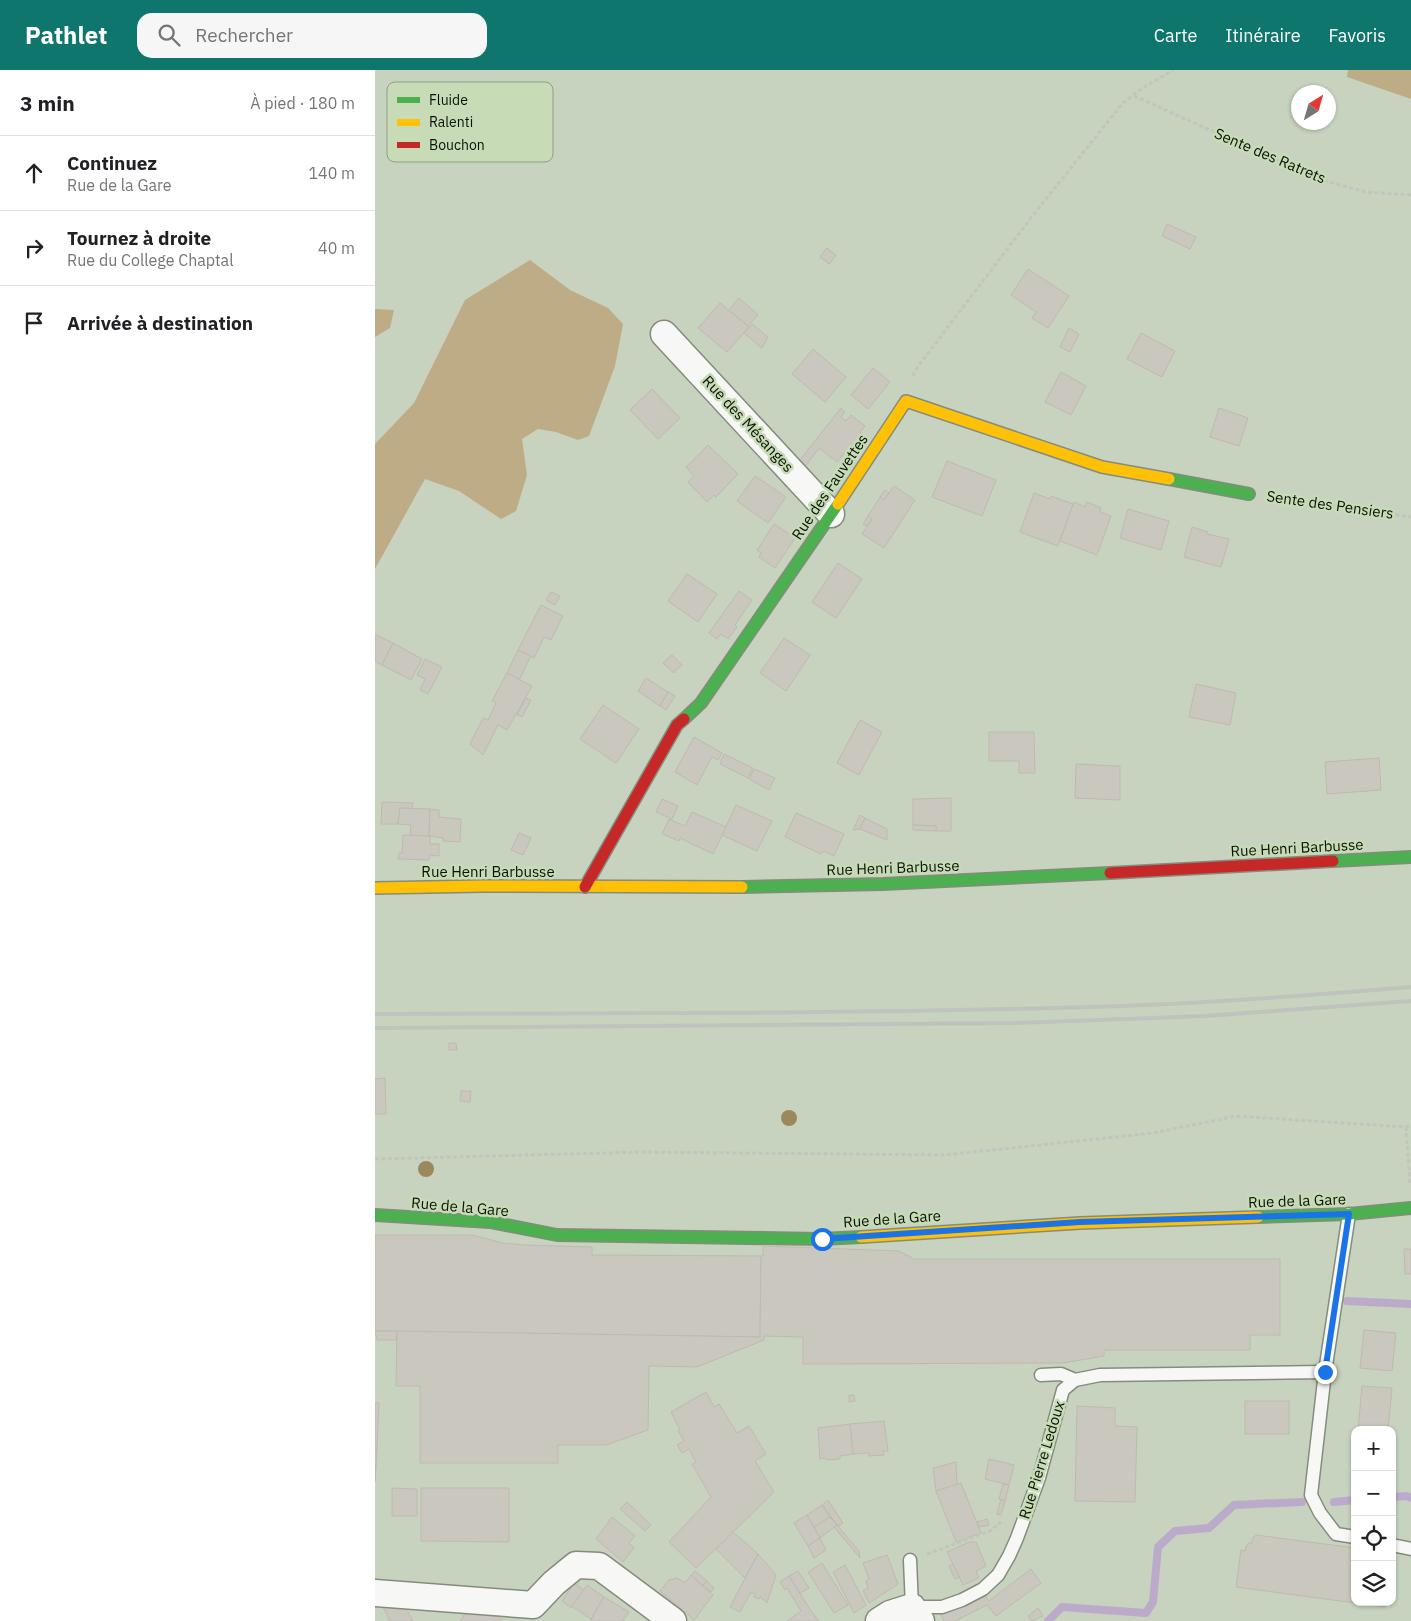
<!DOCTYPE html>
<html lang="fr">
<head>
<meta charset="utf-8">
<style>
  body { margin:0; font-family:"IBM Plex Sans",sans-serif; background:#f6f6f6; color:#202124 }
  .controls { position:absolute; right:15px; bottom:15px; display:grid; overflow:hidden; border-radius:10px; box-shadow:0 1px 4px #0004 }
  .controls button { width:45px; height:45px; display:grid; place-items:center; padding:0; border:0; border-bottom:1px solid #e0e0e0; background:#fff; color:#202124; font:25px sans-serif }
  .compass { position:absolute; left:916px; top:15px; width:45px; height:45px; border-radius:50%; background:#fff; box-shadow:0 1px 4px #0004; rotate:37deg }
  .stop { position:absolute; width:15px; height:15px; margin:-11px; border:4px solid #1a73e8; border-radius:50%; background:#fff }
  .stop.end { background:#1a73e8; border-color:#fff; box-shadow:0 1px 5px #0008 }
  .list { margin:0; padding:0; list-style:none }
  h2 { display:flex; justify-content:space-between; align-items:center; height:65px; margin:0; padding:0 20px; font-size:21px }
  h2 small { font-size:16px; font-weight:400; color:#757577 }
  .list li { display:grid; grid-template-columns:32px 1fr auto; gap:15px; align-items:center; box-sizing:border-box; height:75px; padding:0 20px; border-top:1px solid #e0e0e0 }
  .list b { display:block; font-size:19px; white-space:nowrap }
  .list p { margin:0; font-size:16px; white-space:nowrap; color:#757577 }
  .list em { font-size:16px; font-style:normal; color:#757577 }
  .icon { flex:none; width:28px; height:28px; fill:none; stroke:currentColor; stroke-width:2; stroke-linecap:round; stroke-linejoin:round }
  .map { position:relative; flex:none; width:1036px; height:1551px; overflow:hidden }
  header { display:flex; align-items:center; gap:30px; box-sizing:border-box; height:70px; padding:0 25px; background:#0f766e; color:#fff }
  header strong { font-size:24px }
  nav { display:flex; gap:28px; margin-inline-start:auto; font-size:18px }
  .search { width:350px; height:45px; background:#f6f6f6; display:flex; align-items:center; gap:12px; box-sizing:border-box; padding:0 18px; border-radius:15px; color:#757577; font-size:19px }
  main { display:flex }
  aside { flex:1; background:#fff }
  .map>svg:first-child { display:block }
  .forest { fill:#beac86 }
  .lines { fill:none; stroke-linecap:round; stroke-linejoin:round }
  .stream { stroke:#bcaaca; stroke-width:8 }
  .building { fill:#cac7bf; stroke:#bdbab1 }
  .lane-casing { stroke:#838c7d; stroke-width:15 }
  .street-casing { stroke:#838c7d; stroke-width:29 }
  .fast-casing { stroke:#838c7d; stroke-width:14 }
  .slow-casing { stroke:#838c7d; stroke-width:14 }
  .jam-casing { stroke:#838c7d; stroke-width:14 }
  .path { stroke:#c1c5be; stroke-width:3; stroke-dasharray:4 2.5; stroke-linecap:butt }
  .lane { stroke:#f7f8f5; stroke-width:12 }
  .street { stroke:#f7f8f5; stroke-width:26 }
  .fast { stroke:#4caf50; stroke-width:11 }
  .slow { stroke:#ffc107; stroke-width:11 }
  .jam { stroke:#c62828; stroke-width:11 }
  .rail { stroke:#bfc3bd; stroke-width:4 }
  .tree { fill:#9b895d }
  .route { stroke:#1a73e8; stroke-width:6 }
  .labels { text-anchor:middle; stroke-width:5; stroke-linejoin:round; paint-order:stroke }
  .street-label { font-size:15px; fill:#0b1205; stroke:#c6dbb6 }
  .key { fill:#c6dbb6; stroke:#8e9f81; stroke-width:1 }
  .key-label { font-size:14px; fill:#0b1205 }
</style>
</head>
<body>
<header>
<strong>Pathlet</strong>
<div class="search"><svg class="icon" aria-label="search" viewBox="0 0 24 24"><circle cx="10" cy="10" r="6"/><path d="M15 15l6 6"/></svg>Rechercher</div>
<nav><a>Carte</a><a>Itinéraire</a><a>Favoris</a></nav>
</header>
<main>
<aside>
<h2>3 min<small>À pied · 180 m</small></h2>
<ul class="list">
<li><svg class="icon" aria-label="ahead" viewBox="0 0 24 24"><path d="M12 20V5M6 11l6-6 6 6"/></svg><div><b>Continuez</b><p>Rue de la Gare</p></div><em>140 m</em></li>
<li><svg class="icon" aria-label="right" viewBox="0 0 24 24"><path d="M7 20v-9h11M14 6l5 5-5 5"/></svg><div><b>Tournez à droite</b><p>Rue du College Chaptal</p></div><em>40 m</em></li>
<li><svg class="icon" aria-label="arrive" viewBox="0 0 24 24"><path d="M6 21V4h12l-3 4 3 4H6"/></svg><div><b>Arrivée à destination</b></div></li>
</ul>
</aside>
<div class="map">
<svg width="1036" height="1551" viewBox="0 0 1036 1551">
  <rect width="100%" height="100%" fill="#c7d3be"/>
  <!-- forest -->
  <g class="forest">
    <polygon points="973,0 1036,0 1036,29 972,7"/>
    <polygon points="155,190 195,220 233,238 248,254 240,296 214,366 203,370 181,362 163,359 147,369 152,405 141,441 126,449 84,421 50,409 0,499 0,374 39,333 90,230"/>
    <polygon points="0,239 19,240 15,258 0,267"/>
  </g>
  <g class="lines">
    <!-- stream -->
    <g class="stream">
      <polyline points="972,1231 1036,1234"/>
      <polyline points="1017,1427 1032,1426 1036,1428"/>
      <polyline points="959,1432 980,1430"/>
      <polyline points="673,1551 687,1537 771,1543 778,1532 783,1477 800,1461 834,1458 859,1435 927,1432"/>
    </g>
  </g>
  <!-- building -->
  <g class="building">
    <polygon points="792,154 821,167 815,179 787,166"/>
    <polygon points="452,178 461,185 454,194 445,187"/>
    <polygon points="653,199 694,226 673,258 657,248 661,242 636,225"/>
    <polygon points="364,228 383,245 373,256 354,240"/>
    <polygon points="345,233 374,257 352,282 323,258"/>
    <polygon points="377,254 393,267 387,278 369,263"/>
    <polygon points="694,258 704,264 695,282 685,277"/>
    <polygon points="766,263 800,281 787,307 752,289"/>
    <polygon points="438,279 471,307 450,332 417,304"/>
    <polygon points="498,298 515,312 493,339 476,325"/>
    <polygon points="686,302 711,316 696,345 670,332"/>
    <polygon points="277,319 305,348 283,369 255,340"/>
    <polygon points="466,338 470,342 466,347 471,351 476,345 490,356 485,362 491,367 479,385 472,380 462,392 444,378 427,401 421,395"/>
    <polygon points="844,338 873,348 864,376 835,367"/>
    <polygon points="333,375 363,404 341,427 339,425 332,432 313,412 319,406 311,397"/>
    <polygon points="572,391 621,410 607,446 557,427"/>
    <polygon points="380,406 411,427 393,453 362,431"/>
    <polygon points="519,416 540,430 509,478 487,464 497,449 493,446 505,427 509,430"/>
    <polygon points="510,420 514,423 509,430 505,427"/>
    <polygon points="659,423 675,429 676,426 698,434 683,476 645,462"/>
    <polygon points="699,432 710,437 712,432 726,438 725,442 736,446 722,485 685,471"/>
    <polygon points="753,439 794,451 786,480 745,468"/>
    <polygon points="493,446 497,449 492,456 488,454"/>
    <polygon points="399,454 420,468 400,498 384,487 386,483 382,480"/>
    <polygon points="817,457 833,462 832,464 854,469 846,497 809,487"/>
    <polygon points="463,493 487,509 461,548 437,532"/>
    <polygon points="312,504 342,524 323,552 293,531"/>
    <polygon points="364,521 377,530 360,555 362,557 353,569 346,564 342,569 334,563"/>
    <polygon points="176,522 185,526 180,535 171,530"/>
    <polygon points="166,535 188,546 176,570 169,567 159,588 143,580"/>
    <polygon points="0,564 18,573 7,595 0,591"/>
    <polygon points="409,568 435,585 411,621 385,603"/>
    <polygon points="18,573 47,589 36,610 7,595"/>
    <polygon points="143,580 156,586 144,610 132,603"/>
    <polygon points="297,585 307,595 299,603 288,593"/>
    <polygon points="50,589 67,597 53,624 45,620 50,609 42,605"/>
    <polygon points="132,603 157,616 132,660 123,655 108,685 95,674 108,648 113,650 121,633 117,631"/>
    <polygon points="271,608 293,622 285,636 263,621"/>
    <polygon points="821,614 861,623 855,655 814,647"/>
    <polygon points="293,622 300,626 291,640 285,636"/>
    <polygon points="151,628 156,630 147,647 142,645"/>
    <polygon points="228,635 264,659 241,693 205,669"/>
    <polygon points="485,650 507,662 484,705 462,693"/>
    <polygon points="614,662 659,662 660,703 644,703 644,691 614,691"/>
    <polygon points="319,667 347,683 343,690 337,687 322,715 300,702"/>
    <polygon points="349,684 378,698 373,708 345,694"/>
    <polygon points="1004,688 1006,720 952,724 950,692"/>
    <polygon points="701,694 745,696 745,730 700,728"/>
    <polygon points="379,699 400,708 394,720 374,709"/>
    <polygon points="576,728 576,761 561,761 561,756 538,755 538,729"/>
    <polygon points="287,729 303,736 297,749 281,742"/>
    <polygon points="7,732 38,733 37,739 25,738 23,754 6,754"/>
    <polygon points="361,735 397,751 382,781 347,765"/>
    <polygon points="25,738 55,739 54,766 35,765 36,755 23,754"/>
    <polygon points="55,739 64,740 64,747 86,749 85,772 68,771 68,768 54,766"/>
    <polygon points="317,742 351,757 338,784 305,768 304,771 287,764 294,749 310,756"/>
    <polygon points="421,743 469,764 459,786 448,781 446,784 410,767"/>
    <polygon points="485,745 490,748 485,759 478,760"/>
    <polygon points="490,748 512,759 512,770 485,759"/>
    <polygon points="538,755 561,756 561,761 538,760"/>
    <polygon points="144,763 156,768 148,785 136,780"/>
    <polygon points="28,765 55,766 55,774 64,774 64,786 55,785 54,790 23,789 24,783 27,783"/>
    <polygon points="74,973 81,973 82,980 74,980"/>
    <polygon points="10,1008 11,1044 0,1044 0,1009"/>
    <polygon points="86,1021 96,1021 95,1032 85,1031"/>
    <polygon points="0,1165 97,1165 128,1173 150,1175 217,1177 217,1185 386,1186 385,1267 0,1261"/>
    <polygon points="388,1176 524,1181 539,1189 905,1189 905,1265 875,1265 875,1280 729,1280 729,1286 688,1293 428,1294 428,1267 389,1266 389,1270 322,1297 274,1296 273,1360 231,1375 183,1375 183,1393 45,1393 45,1316 21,1316 22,1261 385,1267 386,1186 388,1186"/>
    <polygon points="1029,1179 1036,1179 1036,1204 1030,1204"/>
    <polygon points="989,1260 1021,1263 1017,1301 985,1298"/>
    <polygon points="0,1261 22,1261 21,1270 2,1270"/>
    <polygon points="987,1316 1017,1318 1013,1360 983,1360"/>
    <polygon points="331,1322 339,1337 344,1334 362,1363 374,1356 391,1384 380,1391 399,1422 321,1498 294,1472 336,1427 317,1394 321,1392 314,1379 307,1383 302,1375 309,1371 303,1361 305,1360 296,1342"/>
    <polygon points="474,1325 479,1325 480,1331 474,1332"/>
    <rect x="870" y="1331" width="44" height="33"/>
    <polygon points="0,1333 4,1333 2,1379 0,1379"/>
    <polygon points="702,1336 740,1338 740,1356 762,1357 760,1432 700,1431"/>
    <polygon points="509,1351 513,1381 508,1381 509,1385 494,1386 494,1383 478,1384 475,1354"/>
    <polygon points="475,1354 478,1384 465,1386 465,1389 451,1390 449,1388 445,1389 443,1358"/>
    <polygon points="0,1379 2,1379 0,1412"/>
    <polygon points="614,1389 639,1395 634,1415 610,1409"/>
    <polygon points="581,1392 582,1415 561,1421 558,1398"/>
    <polygon points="586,1413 606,1463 581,1472 561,1421"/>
    <polygon points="628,1414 634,1415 630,1431 624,1429"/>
    <polygon points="17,1418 42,1419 42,1446 17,1446"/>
    <polygon points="46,1418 134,1418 134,1472 46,1471"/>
    <polygon points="626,1429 630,1431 626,1445 622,1444"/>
    <polygon points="453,1430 468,1453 463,1456 447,1435"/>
    <polygon points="252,1432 276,1455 270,1461 245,1439"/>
    <polygon points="447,1435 455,1447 439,1457 432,1445"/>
    <polygon points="432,1445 445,1468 433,1476 419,1453"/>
    <polygon points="237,1447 260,1466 254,1473 259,1478 248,1492 221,1469"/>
    <polygon points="455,1447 462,1455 445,1468 439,1457"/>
    <polygon points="612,1449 614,1455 604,1457 602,1452"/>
    <polygon points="462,1455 484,1481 485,1488 459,1457"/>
    <polygon points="358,1462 383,1484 370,1508 341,1479"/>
    <polygon points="881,1465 980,1478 980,1532 1011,1532 1010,1537 861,1517 866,1480 870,1481 871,1476 874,1473 877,1473 877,1469"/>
    <polygon points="445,1468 451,1480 439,1488 433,1476"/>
    <polygon points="594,1472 601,1472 611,1496 601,1501 604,1508 588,1515 572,1482"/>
    <polygon points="383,1484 401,1505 392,1533 385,1527 384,1529 379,1527 380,1524 376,1522 365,1542 355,1537"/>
    <polygon points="512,1485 523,1514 494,1533 488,1521 493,1518 491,1511 494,1509 488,1493"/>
    <polygon points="447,1493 473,1535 459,1543 433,1502"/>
    <polygon points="578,1494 584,1507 580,1509 574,1496"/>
    <polygon points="470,1495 491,1535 479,1543 458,1502"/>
    <polygon points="656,1499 666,1513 621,1546 612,1535 580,1551 569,1551 566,1545 610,1526 614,1531"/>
    <polygon points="320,1501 332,1511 328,1516 316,1505"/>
    <polygon points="423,1501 434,1518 425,1523 414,1506"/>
    <polygon points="316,1505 338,1525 319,1550 285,1521 294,1510 302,1508 310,1513"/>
    <polygon points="414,1506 436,1541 444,1551 412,1551 426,1541 412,1518 410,1520 405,1512"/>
    <polygon points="332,1511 339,1518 336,1522 328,1516"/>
    <polygon points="199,1513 209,1520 196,1538 187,1531"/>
    <polygon points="212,1515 229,1527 216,1549 197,1536"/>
    <polygon points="229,1527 254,1542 248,1550 250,1551 215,1551"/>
    <polygon points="8,1537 31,1538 38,1551 15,1551"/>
    <polygon points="663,1538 668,1546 657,1551 653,1546"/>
    <polygon points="92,1541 124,1543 127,1551 85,1551"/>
  </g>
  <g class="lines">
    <!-- lane casing -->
    <g class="lane-casing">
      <g id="lane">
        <polyline points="974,1144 950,1302 936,1425 945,1443 961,1464 980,1467"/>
        <polyline points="666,1305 686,1304 700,1310"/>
        <polyline points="1017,1475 1036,1479"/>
        <polyline points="535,1490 537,1537 567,1537 587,1530 608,1519 623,1505 634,1486 642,1468 664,1408 688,1320 700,1310 725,1305 950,1302"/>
      </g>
    </g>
    <!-- street casing -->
    <g class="street-casing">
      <g id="street">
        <polyline points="289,264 456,444"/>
        <polyline points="0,1523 158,1535 179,1513 201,1495 224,1496 298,1551"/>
        <polyline points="504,1551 515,1544 537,1537 546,1551"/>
      </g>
    </g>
    <!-- fast casing -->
    <g class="fast-casing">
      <g id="fast">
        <polyline points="794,409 874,424"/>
        <polyline points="309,649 326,633 463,434"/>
        <polyline points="958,791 1036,787"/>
        <polyline points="367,817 508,814 735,803"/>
        <polyline points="0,1145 115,1152 182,1165 447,1169 486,1167"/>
        <polyline points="883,1147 974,1144 1036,1138"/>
      </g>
    </g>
    <!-- slow casing -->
    <g class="slow-casing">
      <g id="slow">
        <polyline points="463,434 531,331 727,397 794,409"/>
        <polyline points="0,818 108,816 367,817"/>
        <polyline points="486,1167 705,1153 883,1147"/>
      </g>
    </g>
    <!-- jam casing -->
    <g class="jam-casing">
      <g id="jam">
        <polyline points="735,803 958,791"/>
        <polyline points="210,817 302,655 309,649"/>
      </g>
    </g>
    <!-- path -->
    <g class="path">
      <polyline points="759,26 947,110 991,122 1036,125"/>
      <polyline points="538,306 541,299 655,149 747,34 766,19 798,0"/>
      <polyline points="898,427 1036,447"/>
      <polyline points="1031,1057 1035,1113"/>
      <polyline points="0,1089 268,1082 570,1085 778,1063 861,1046 1031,1057 1036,1055"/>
      <polyline points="552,1484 615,1461 626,1452"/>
    </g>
    <!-- lane -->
    <use href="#lane" class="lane"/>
    <!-- street -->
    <use href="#street" class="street"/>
    <!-- fast -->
    <use href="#fast" class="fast"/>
    <!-- slow -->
    <use href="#slow" class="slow"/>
    <!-- jam -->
    <use href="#jam" class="jam"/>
    <!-- rail -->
    <g class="rail">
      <path d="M0 944C238 943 476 944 714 937 821 934 929 926 1036 917"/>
      <polyline points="0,958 641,953 830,946 1036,931"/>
    </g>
  </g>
  <!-- trees -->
  <g class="tree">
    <circle cx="414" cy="1048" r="8"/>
    <circle cx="51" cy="1099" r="8"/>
  </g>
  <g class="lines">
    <!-- route -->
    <polyline class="route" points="447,1169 705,1152 974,1144 950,1302"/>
  </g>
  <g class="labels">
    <!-- street labels -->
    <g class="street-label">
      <text transform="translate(895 86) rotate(23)" y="5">Sente des Ratrets</text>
      <text transform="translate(373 354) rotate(47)" y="5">Rue des Mésanges</text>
      <text transform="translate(455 417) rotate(-56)" y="5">Rue des Fauvettes</text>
      <text transform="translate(955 435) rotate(8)" y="5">Sente des Pensiers</text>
      <text transform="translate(922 778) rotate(-3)" y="5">Rue Henri Barbusse</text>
      <text transform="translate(518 798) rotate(-2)" y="5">Rue Henri Barbusse</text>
      <text x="113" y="807">Rue Henri Barbusse</text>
      <text transform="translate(922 1131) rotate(-2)" y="5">Rue de la Gare</text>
      <text transform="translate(85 1137) rotate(5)" y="5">Rue de la Gare</text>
      <text transform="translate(517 1149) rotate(-4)" y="5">Rue de la Gare</text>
      <text transform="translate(667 1390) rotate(-73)" y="5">Rue Pierre Ledoux</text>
    </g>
  </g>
  <!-- legend -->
  <rect x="12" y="12" width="166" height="80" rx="8" class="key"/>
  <rect x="22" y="27" width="23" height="6" fill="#4caf50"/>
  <rect x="22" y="49" width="23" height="7" fill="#ffc107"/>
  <rect x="22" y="72" width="23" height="6" fill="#c62828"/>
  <g class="key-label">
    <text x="54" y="35">Fluide</text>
    <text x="54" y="57">Ralenti</text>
    <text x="54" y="80">Bouchon</text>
  </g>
</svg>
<div class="controls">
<button>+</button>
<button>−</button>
<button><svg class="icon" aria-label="locate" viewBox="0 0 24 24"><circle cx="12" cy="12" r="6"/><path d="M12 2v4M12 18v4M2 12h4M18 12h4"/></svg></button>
<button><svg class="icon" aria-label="layers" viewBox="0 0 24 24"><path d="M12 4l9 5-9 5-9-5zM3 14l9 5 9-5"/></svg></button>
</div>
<svg class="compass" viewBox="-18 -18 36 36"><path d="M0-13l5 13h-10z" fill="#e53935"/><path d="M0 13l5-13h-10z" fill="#757577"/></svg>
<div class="stop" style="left:447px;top:1169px"></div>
<div class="stop end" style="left:950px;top:1302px"></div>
</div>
</main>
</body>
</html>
